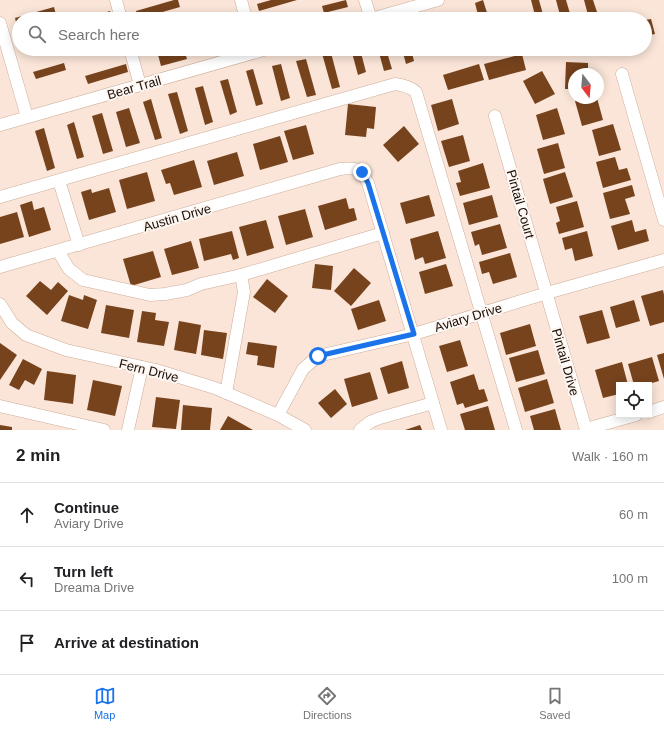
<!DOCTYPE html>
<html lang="en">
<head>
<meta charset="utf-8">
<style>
  body { margin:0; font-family:Arial,sans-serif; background:#f2f2f2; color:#202124 }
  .controls { position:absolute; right:12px; bottom:12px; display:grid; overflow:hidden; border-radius:0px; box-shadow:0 2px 10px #0003 }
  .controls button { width:36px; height:36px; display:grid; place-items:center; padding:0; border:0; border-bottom:1px solid #e0e0e0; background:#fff; color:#202124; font:20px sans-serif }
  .compass { position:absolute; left:568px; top:68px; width:36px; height:36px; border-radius:50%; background:#fff; box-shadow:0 2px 10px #0003; rotate:164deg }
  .stop { position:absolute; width:12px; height:12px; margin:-9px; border:3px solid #1a73e8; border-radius:50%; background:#fff }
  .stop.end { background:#1a73e8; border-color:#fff; box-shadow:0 1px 4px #0008 }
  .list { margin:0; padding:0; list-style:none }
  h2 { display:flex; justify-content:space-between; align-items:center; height:52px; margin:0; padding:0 16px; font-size:17px }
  h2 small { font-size:13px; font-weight:400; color:#757577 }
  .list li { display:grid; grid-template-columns:26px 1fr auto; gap:12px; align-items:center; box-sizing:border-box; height:64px; padding:0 16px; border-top:1px solid #e0e0e0 }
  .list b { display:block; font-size:15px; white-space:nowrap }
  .list p { margin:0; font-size:13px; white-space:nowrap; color:#757577 }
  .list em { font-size:13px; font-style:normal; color:#757577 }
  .icon { flex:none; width:22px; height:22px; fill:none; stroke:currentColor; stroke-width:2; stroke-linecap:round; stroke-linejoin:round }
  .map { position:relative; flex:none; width:664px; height:430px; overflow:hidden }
  .search { position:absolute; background:#fff; box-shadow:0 2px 10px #0003; left:12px; right:12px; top:12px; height:44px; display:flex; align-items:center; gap:10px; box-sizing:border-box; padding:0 14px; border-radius:22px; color:#757577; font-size:15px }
  .sheet { height:244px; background:#fff }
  nav { display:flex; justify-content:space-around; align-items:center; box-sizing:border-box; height:56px; border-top:1px solid #e0e0e0; background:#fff; font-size:11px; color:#757577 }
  nav a { display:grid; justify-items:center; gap:2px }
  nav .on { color:#1a73e8 }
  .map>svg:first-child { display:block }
  .building { fill:#77431d }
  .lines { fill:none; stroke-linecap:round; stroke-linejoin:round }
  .minor-casing { stroke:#cead99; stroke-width:13 }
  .minor { stroke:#fff; stroke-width:12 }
  .route { stroke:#1a73e8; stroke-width:5 }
  .labels { text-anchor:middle; stroke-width:4; stroke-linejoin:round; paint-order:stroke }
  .street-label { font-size:13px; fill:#190d06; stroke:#fdf6f1 }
</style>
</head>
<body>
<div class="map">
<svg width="664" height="430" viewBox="0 0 664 430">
  <rect width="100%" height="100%" fill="#fae5d8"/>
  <!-- building -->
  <g class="building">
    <polygon points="174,0 178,0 180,7 138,19 136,11"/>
    <polygon points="271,0 297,0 259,11 257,4"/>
    <polygon points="346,0 348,7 324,13 322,6"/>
    <polygon points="483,0 489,19 479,19 475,3"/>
    <polygon points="531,0 539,0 544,18 536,19"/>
    <polygon points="556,0 566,0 571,17 561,19"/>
    <polygon points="584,0 593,0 597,12 588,15"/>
    <polygon points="54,7 56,15 41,19 19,19 19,25 17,26 15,18"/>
    <polygon points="110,11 113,19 85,19"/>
    <polygon points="651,19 655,34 645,36 645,20"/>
    <polygon points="164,49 184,49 187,59 161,66 157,51"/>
    <polygon points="324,49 330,49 340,87 332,89 321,50"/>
    <polygon points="351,49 360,49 366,72 358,75"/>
    <polygon points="378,49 386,49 392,69 384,71"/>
    <polygon points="402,49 411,49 414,61 406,64"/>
    <polygon points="426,49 435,49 437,53 428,56"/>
    <polygon points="522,54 526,70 489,80 484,64"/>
    <polygon points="306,59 316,95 307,97 296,61"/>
    <polygon points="566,62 588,63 588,74 574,74 574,89 565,89"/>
    <polygon points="64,63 66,70 36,79 33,72"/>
    <polygon points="126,64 128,72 88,84 85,76"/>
    <polygon points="281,64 290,98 281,101 272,66"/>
    <polygon points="479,64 484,80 448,90 443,75"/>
    <polygon points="253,69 263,104 256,106 246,71"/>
    <polygon points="542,71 555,94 535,104 523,81"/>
    <polygon points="228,79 237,112 230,115 220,81"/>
    <polygon points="203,86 213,122 205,125 195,88"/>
    <polygon points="177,92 188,131 180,134 168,94"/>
    <polygon points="584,98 597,98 603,120 582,126 575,101"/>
    <polygon points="151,99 162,138 155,140 143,102"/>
    <polygon points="452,99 459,124 438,131 431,105"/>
    <polygon points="348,104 376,107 374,129 367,128 366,137 345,135"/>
    <polygon points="129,108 140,143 126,147 116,112"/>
    <polygon points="557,108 565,134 543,140 536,115"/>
    <polygon points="102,113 113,151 103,154 92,116"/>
    <polygon points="74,122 84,157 77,159 67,125"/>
    <polygon points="613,124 621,150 599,156 592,130"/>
    <polygon points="306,125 314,154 293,160 284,131"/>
    <polygon points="404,126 419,144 398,162 383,145"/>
    <polygon points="44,128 55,168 47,171 35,131"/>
    <polygon points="463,135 470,161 449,167 441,141"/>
    <polygon points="280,136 288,162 260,170 253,144"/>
    <polygon points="558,143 565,168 544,174 537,149"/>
    <polygon points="237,152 244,176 214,185 207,161"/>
    <polygon points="615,157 619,170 627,168 631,180 603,188 596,162"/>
    <polygon points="194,160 202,187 174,195 170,183 166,184 161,170"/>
    <polygon points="483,163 490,188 460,196 456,183 461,182 458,171"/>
    <polygon points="147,172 155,201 127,209 119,180"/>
    <polygon points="565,172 573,197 550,204 543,179"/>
    <polygon points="632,185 635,196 625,199 630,214 610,219 603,193"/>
    <polygon points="109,188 116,212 89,220 81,192 91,189 92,193"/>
    <polygon points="429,195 435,216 406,224 400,203"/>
    <polygon points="492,195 498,217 469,225 463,203"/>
    <polygon points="346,198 349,209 354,208 357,220 325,230 318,206"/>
    <polygon points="32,201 34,210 44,207 51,230 29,237 20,205"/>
    <polygon points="577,201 584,227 559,234 556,223 560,221 556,207"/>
    <polygon points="305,209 313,237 286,245 278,216"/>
    <polygon points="17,212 24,237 0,244 0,217"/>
    <polygon points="266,220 274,248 247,256 239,227"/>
    <polygon points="632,220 635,232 646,229 649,241 618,250 611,226"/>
    <polygon points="500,224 507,248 482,255 479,244 475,246 471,232"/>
    <polygon points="232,231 239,258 233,260 231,254 204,261 199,239"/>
    <polygon points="438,231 446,258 425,264 423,257 415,260 410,239"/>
    <polygon points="587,231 593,256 575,261 572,248 565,250 562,238"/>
    <polygon points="191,241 199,268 172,275 164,249"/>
    <polygon points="153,251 161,277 131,286 123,259"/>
    <polygon points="510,253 517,277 493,284 489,272 482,274 479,262"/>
    <polygon points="315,264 333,266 331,290 312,288"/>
    <polygon points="446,264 453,286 425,294 419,272"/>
    <polygon points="354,268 371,283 351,306 334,291"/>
    <polygon points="267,279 288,296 275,313 253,297"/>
    <polygon points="40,281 51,290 58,282 68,291 47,315 26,296"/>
    <polygon points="663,290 664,295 664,322 650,326 641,296"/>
    <polygon points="69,295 83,300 84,295 97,300 88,329 61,321"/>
    <polygon points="379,300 386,321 358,330 351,309"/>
    <polygon points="634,300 640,321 616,328 610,307"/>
    <polygon points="106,305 134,310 129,338 101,333"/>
    <polygon points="602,310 610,338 587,344 579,316"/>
    <polygon points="142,311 156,313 155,320 169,322 164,346 137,342"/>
    <polygon points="179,321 201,325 196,354 174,350"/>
    <polygon points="530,324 536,346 506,355 500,333"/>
    <polygon points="204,330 227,333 223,359 201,355"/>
    <polygon points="460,340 468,366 447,372 439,346"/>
    <polygon points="248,342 277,346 274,368 257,365 258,356 246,354"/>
    <polygon points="0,343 17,355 0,380"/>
    <polygon points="538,350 545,374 516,382 509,358"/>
    <polygon points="664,353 664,379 657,355"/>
    <polygon points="652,357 659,381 645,385 634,385 628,364"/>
    <polygon points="23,359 42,369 34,385 25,380 19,390 9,385"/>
    <polygon points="402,361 409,388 388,394 380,368"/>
    <polygon points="622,362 628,385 619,385 619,394 603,398 595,370"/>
    <polygon points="47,371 76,375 73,404 44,400"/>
    <polygon points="370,372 378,399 352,407 344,379"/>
    <polygon points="474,374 479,390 484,389 488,401 465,408 463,403 457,405 450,382"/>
    <polygon points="547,379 554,403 525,412 518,388"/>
    <polygon points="93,380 122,386 115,416 87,410"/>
    <polygon points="335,389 347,404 331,418 318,403"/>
    <polygon points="156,397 180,400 176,429 152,427"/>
    <polygon points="183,405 212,408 210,430 181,430"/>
    <polygon points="488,406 495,430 465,430 460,414"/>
    <polygon points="555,409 561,430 534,430 530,416"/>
    <polygon points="228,416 253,430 220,430"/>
    <polygon points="0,425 12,427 12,430 0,430"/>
    <polygon points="420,425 422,430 405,430"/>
  </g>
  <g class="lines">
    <!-- minor casing -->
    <g class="minor-casing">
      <g id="minor">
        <polyline points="116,0 121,19"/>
        <polyline points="241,0 246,19"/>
        <polyline points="365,0 371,19"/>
        <polyline points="371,19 438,0"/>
        <polyline points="0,23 27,117"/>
        <polyline points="130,49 140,85"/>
        <polyline points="622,74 664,220"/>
        <polyline points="495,116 586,430"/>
        <polyline points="0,125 267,49"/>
        <polyline points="59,181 79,245"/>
        <path d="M0 197 395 84C403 85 410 87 416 92L516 430"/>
        <polyline points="58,251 69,269 83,280 150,295 165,294 187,290 201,284 241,275 383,233"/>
        <path d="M0 267 340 169C356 167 360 168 368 183L441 430"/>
        <polyline points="0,304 12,323 26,335 66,350 156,370 215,388 278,415 305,430"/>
        <polyline points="226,393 244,292 241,275"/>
        <polyline points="0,406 104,430"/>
        <polyline points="649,412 664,407"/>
        <polyline points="278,415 303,369 318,356 414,334 547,293 664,260"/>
        <polyline points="586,429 636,415"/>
        <polyline points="128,430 142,367"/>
        <polyline points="360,430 370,422 380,418 433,403"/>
      </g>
    </g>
    <!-- minor -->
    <use href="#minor" class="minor"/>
  </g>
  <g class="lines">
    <!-- route -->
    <polyline class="route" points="318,356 414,334 368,183 362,172"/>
  </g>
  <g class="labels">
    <!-- street labels -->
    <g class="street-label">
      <text transform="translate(134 87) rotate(-16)" y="5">Bear Trail</text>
      <text transform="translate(521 204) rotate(74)" y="5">Pintail Court</text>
      <text transform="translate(177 217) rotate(-16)" y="5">Austin Drive</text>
      <text transform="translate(468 317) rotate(-17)" y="5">Aviary Drive</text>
      <text transform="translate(566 362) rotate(74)" y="5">Pintail Drive</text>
      <text transform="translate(149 370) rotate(14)" y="5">Fern Drive</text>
    </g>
  </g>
</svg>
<div class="controls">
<button><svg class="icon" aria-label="locate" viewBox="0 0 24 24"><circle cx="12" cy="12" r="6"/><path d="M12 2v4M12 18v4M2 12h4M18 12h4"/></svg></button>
</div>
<svg class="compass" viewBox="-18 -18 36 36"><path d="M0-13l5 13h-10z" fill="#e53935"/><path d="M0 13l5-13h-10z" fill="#757577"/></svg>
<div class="stop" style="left:318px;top:356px"></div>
<div class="stop end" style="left:362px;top:172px"></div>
<div class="search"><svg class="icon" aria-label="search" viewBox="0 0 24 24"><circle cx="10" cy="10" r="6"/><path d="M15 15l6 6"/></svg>Search here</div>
</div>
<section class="sheet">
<h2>2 min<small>Walk · 160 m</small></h2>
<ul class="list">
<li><svg class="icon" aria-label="ahead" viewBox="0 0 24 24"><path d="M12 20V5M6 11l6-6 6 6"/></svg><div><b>Continue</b><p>Aviary Drive</p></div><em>60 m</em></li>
<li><svg class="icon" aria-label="left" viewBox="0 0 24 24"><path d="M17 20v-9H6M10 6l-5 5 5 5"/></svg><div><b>Turn left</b><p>Dreama Drive</p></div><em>100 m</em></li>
<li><svg class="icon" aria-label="arrive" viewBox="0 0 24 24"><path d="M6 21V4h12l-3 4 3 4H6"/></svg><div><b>Arrive at destination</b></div></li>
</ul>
</section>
<nav>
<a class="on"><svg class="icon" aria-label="map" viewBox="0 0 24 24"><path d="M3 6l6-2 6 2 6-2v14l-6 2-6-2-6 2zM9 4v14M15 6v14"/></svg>Map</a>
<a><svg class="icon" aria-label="directions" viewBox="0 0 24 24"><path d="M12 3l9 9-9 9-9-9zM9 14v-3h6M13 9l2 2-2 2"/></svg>Directions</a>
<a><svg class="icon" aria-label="saved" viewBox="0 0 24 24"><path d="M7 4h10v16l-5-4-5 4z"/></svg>Saved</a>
</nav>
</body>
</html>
